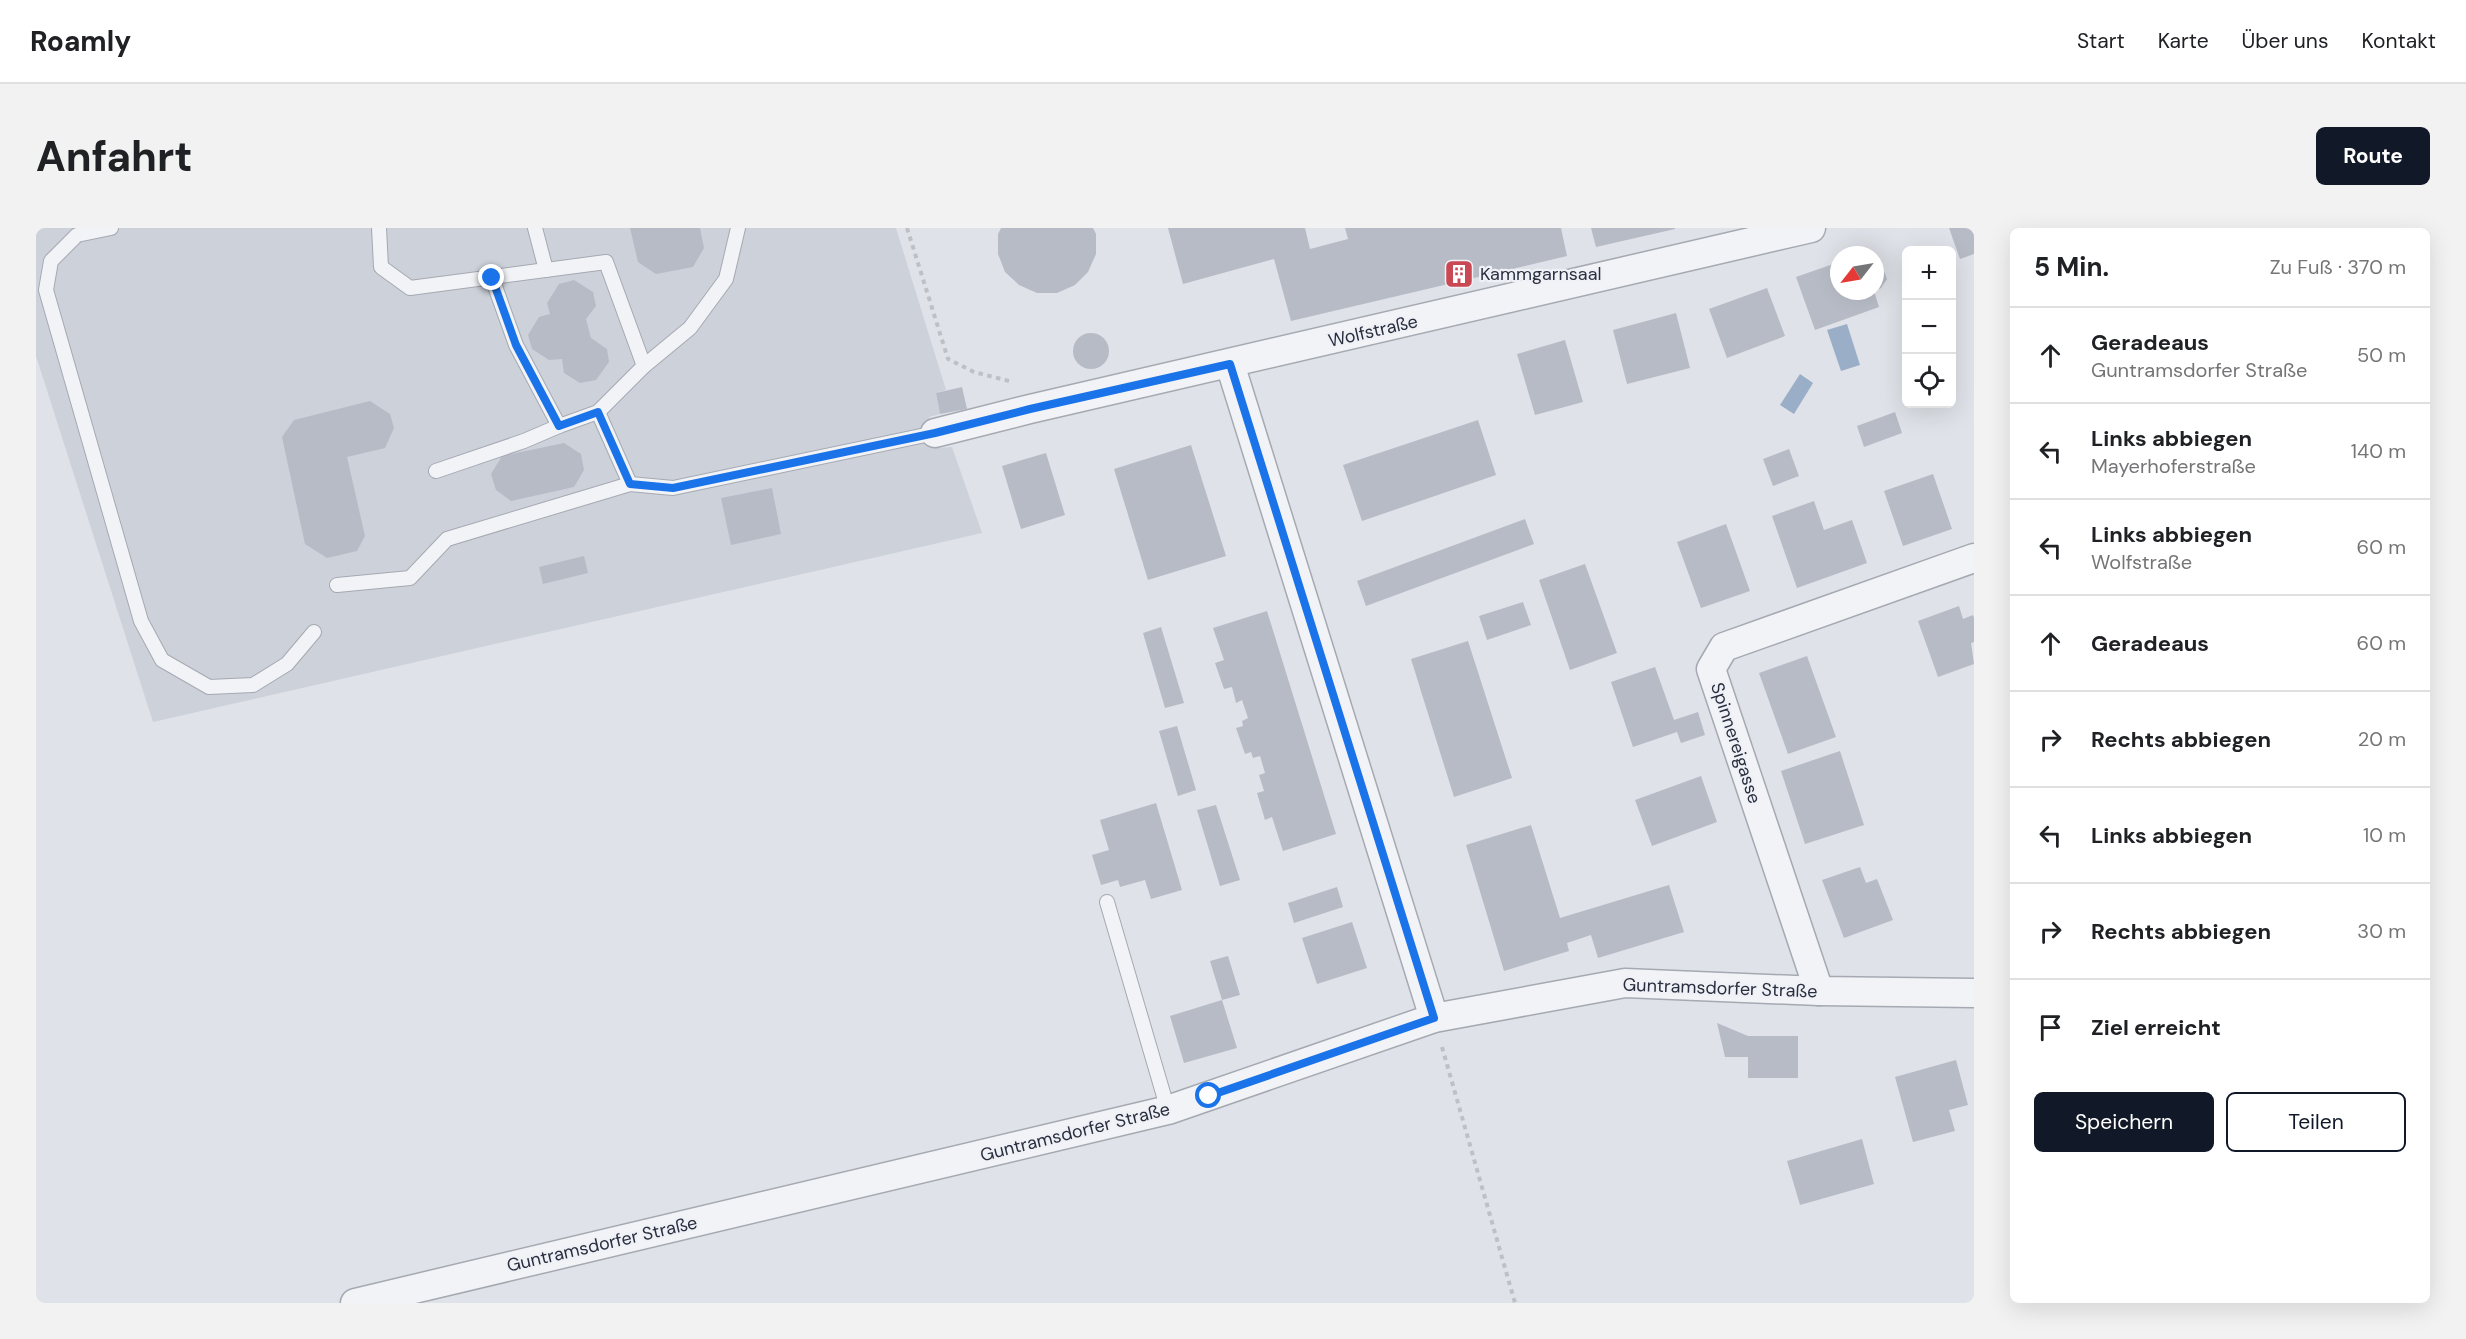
<!DOCTYPE html>
<html lang="de">
<head>
<meta charset="utf-8">
<style>
  body { margin:0; font-family:"DM Sans",sans-serif; background:#f2f2f2; color:#202124 }
  .controls { position:absolute; right:18px; top:18px; display:grid; overflow:hidden; border-radius:9px; box-shadow:0 6px 24px #0002 }
  .controls button { width:54px; height:54px; display:grid; place-items:center; padding:0; border:0; border-bottom:2px solid #e0e0e0; background:#fff; color:#202124; font:30px sans-serif }
  .compass { position:absolute; left:1794px; top:18px; width:54px; height:54px; border-radius:50%; background:#fff; box-shadow:0 6px 24px #0002; rotate:239deg }
  .stop { position:absolute; width:18px; height:18px; margin:-14px; border:4px solid #1a73e8; border-radius:50%; background:#fff }
  .stop.end { background:#1a73e8; border-color:#fff; box-shadow:0 2px 6px #0008 }
  .list { margin:0; padding:0; list-style:none }
  h2 { display:flex; justify-content:space-between; align-items:center; height:78px; margin:0; padding:0 24px; font-size:26px }
  h2 small { font-size:20px; font-weight:400; color:#757577 }
  .list li { display:grid; grid-template-columns:39px 1fr auto; gap:18px; align-items:center; box-sizing:border-box; height:96px; padding:0 24px; border-top:2px solid #e0e0e0 }
  .list b { display:block; font-size:22px; white-space:nowrap }
  .list p { margin:0; font-size:20px; white-space:nowrap; color:#757577 }
  .list em { font-size:20px; font-style:normal; color:#757577 }
  .actions { display:flex; gap:12px; padding:18px 24px }
  .actions a { flex:1; padding:14px 0; border:2px solid #111827; border-radius:9px; text-align:center; font-size:21px; color:#111827 }
  .actions .main { background:#111827; color:#fff }
  .icon { flex:none; width:33px; height:33px; fill:none; stroke:currentColor; stroke-width:2; stroke-linecap:round; stroke-linejoin:round }
  .map { position:relative; flex:none; width:1938px; height:1075px; overflow:hidden; border-radius:9px }
  header { display:flex; align-items:center; gap:36px; box-sizing:border-box; height:84px; padding:0 30px; background:#fff; border-bottom:2px solid #e0e0e0 }
  header strong { font-size:28px }
  nav { display:flex; gap:33px; margin-inline-start:auto; font-size:21px }
  .intro { display:flex; align-items:center; justify-content:space-between; box-sizing:border-box; height:144px; padding:0 36px }
  h1 { margin:0; font-size:42px }
  .button { padding:15px 27px; border-radius:9px; background:#111827; color:#fff; font-size:21px; font-weight:700 }
  main { display:flex; gap:36px; padding:0 36px }
  aside { flex:1; background:#fff; border-radius:9px; box-shadow:0 6px 24px #0002 }
  .map>svg:first-child { display:block }
  .built { fill:#cdd1da }
  .water { fill:#9baec7 }
  .building { fill:#b7bbc5 }
  .lines { fill:none; stroke-linecap:round; stroke-linejoin:round }
  .lane-casing { stroke:#a5a9b2; stroke-width:16 }
  .street-casing { stroke:#a5a9b2; stroke-width:31 }
  .path { stroke:#bec0c6; stroke-width:4; stroke-dasharray:4.5 4.5; stroke-linecap:butt }
  .lane { stroke:#f2f3f6; stroke-width:14 }
  .street { stroke:#f2f3f6; stroke-width:28 }
  .route { stroke:#1a73e8; stroke-width:8 }
  .labels { text-anchor:middle; stroke-width:4.5; stroke-linejoin:round; paint-order:stroke }
  .poi-label { font-size:18px; fill:#292f3f; stroke:#eff1f6; text-anchor:start }
  .street-label { font-size:18px; fill:#292f3f; stroke:#eff1f6 }
</style>
</head>
<body>
<header>
<strong>Roamly</strong>
<nav><a>Start</a><a>Karte</a><a>Über uns</a><a>Kontakt</a></nav>
</header>
<div class="intro"><h1>Anfahrt</h1><a class="button">Route</a></div>
<main>
<div class="map">
<svg width="1938" height="1075" viewBox="0 0 1938 1075">
  <rect width="100%" height="100%" fill="#dfe2e8"/>
  <!-- built -->
  <polygon class="built" points="0,0 860,0 910,162 900,165 904,186 893,189 902,220 916,219 946,305 117,494 0,128"/>
  <!-- water -->
  <g class="water">
    <polygon points="1811,96 1824,137 1805,143 1791,102"/>
    <polygon points="1764,146 1777,155 1758,186 1744,177"/>
  </g>
  <!-- building -->
  <g class="building">
    <polygon points="594,0 664,0 668,20 657,39 620,46 602,34"/>
    <polygon points="965,0 1057,0 1060,6 1060,26 1052,44 1039,57 1021,65 1001,65 983,57 969,44 962,26 962,6"/>
    <polygon points="1132,0 1269,0 1274,21 1312,11 1309,0 1525,0 1531,28 1255,93 1238,31 1147,56"/>
    <polygon points="1555,0 1639,0 1639,1 1560,19"/>
    <polygon points="1913,0 1938,0 1938,26 1924,31"/>
    <polygon points="1803,34 1803,63 1838,63 1843,79 1779,102 1760,49"/>
    <polygon points="1839,34 1846,38 1851,51 1845,60 1839,63"/>
    <polygon points="538,52 557,64 560,78 550,91 555,110 571,121 573,134 560,152 544,155 528,145 526,131 513,132 496,121 492,107 503,89 514,86 511,75 523,56"/>
    <polygon points="1731,60 1749,108 1691,130 1673,81"/>
    <polygon points="1640,85 1654,140 1591,156 1577,102"/>
    <circle cx="1055" cy="123" r="18"/>
    <polygon points="1529,112 1547,174 1499,187 1481,126"/>
    <polygon points="926,159 931,181 904,186 900,165"/>
    <polygon points="334,173 354,186 358,200 349,220 311,229 329,308 321,323 291,330 269,316 246,209 258,192"/>
    <polygon points="1859,184 1866,205 1828,219 1821,198"/>
    <polygon points="1442,192 1460,247 1326,293 1307,237"/>
    <polygon points="528,215 545,226 548,242 538,259 475,273 460,262 455,246 466,228"/>
    <polygon points="1155,217 1190,328 1112,352 1078,241"/>
    <polygon points="1753,221 1763,248 1737,258 1727,231"/>
    <polygon points="1010,225 1029,287 985,301 966,238"/>
    <polygon points="1897,246 1916,301 1867,318 1848,263"/>
    <polygon points="736,260 745,306 695,317 685,270"/>
    <polygon points="1778,273 1788,302 1816,292 1831,335 1761,360 1736,288"/>
    <polygon points="1489,291 1498,316 1330,378 1321,353"/>
    <polygon points="1690,296 1714,363 1665,380 1641,314"/>
    <polygon points="548,328 552,345 507,356 503,339"/>
    <polygon points="1549,336 1581,425 1534,442 1503,352"/>
    <polygon points="1487,374 1495,397 1451,412 1443,388"/>
    <polygon points="1923,378 1927,391 1937,387 1938,390 1938,414 1935,415 1938,436 1902,449 1882,393"/>
    <polygon points="1231,383 1300,606 1247,623 1236,589 1229,592 1221,565 1228,563 1223,547 1229,545 1224,528 1217,530 1215,524 1209,526 1200,500 1207,498 1206,493 1212,490 1206,472 1200,475 1196,459 1188,461 1179,435 1188,432 1177,400"/>
    <polygon points="1125,399 1148,475 1129,480 1107,405"/>
    <polygon points="1432,413 1476,550 1418,569 1375,431"/>
    <polygon points="1771,428 1800,509 1752,526 1723,445"/>
    <polygon points="1619,439 1638,492 1662,484 1669,507 1645,515 1641,504 1597,519 1575,454"/>
    <polygon points="1141,498 1160,562 1142,568 1123,503"/>
    <polygon points="1804,523 1828,597 1769,616 1745,543"/>
    <polygon points="1665,548 1681,594 1616,618 1599,572"/>
    <polygon points="1120,575 1146,662 1115,671 1109,652 1084,659 1082,652 1065,657 1056,627 1073,622 1064,592"/>
    <polygon points="1180,577 1204,652 1184,658 1161,582"/>
    <polygon points="1495,597 1524,690 1633,657 1648,704 1562,730 1555,707 1531,715 1533,723 1468,743 1430,617"/>
    <polygon points="1824,639 1830,655 1841,651 1857,692 1808,710 1786,652"/>
    <polygon points="1301,659 1307,679 1258,695 1252,675"/>
    <polygon points="1316,694 1331,740 1281,756 1266,710"/>
    <polygon points="1192,728 1204,767 1186,772 1201,820 1148,835 1134,788 1186,772 1174,733"/>
    <polygon points="1681,795 1712,808 1762,808 1762,850 1712,850 1712,829 1689,829"/>
    <polygon points="1920,832 1932,877 1913,882 1919,903 1877,914 1859,849"/>
    <polygon points="1826,911 1838,956 1764,977 1751,933"/>
  </g>
  <g class="lines">
    <!-- lane casing -->
    <g class="lane-casing">
      <g id="lane">
        <polyline points="75,0 41,7 15,33 10,62 105,393 126,432 173,459 217,457 251,436 278,404"/>
        <polyline points="343,0 345,39 374,60 570,34 608,138"/>
        <polyline points="499,0 510,42"/>
        <polyline points="456,50 480,117 523,198"/>
        <polyline points="562,184 594,256"/>
        <polyline points="400,243 488,213 523,198 562,184 608,138 654,100 690,51 702,0"/>
        <polyline points="301,357 374,350 411,311 594,256 637,260 899,205"/>
        <polyline points="1071,674 1132,882"/>
      </g>
    </g>
    <!-- street casing -->
    <g class="street-casing">
      <g id="street">
        <polyline points="1194,136 1398,790"/>
        <polyline points="899,205 994,181 1775,0"/>
        <polyline points="1783,763 1675,441 1688,419 1938,330"/>
        <polyline points="319,1075 1132,882 1398,790 1589,755 1783,763 1938,765"/>
      </g>
    </g>
    <!-- path -->
    <g class="path">
      <polyline points="871,0 912,131 938,144 973,153"/>
      <polyline points="1406,819 1479,1075"/>
    </g>
    <!-- lane -->
    <use href="#lane" class="lane"/>
    <!-- street -->
    <use href="#street" class="street"/>
  </g>
  <g class="lines">
    <!-- route -->
    <polyline class="route" points="456,50 480,117 523,198 562,184 594,256 637,260 899,205 994,181 1194,136 1398,790 1173,868"/>
  </g>
  <!-- icons -->
  <defs>
    <g id="building-square" transform="scale(1.5)"><rect x="-9" y="-9" width="18" height="18" rx="4" fill="#c94853" stroke="#eff1f6"/><path d="M-4-6H4V6H1V3H-1V6H-4ZM-2.5-4.3h1.7v1.8h-1.7ZM.8-4.3h1.7v1.8H.8ZM-2.5-1h1.7V.8h-1.7ZM.8-1h1.7V.8H.8Z" fill="#fff"/></g>
  </defs>
  <g fill-rule="evenodd">
    <use href="#building-square" x="1423" y="46"/>
  </g>
  <g class="labels">
    <!-- poi labels -->
    <g class="poi-label">
      <text x="1444" y="52">Kammgarnsaal</text>
    </g>
    <!-- street labels -->
    <g class="street-label">
      <text transform="translate(1337 103) rotate(-13)" y="6">Wolfstraße</text>
      <text transform="translate(1700 515) rotate(72)" y="6">Spinnereigasse</text>
      <text transform="translate(1684 760) rotate(2)" y="6">Guntramsdorfer Straße</text>
      <text transform="translate(1039 904) rotate(-14)" y="6">Guntramsdorfer Straße</text>
      <text transform="translate(566 1016) rotate(-13)" y="6">Guntramsdorfer Straße</text>
    </g>
  </g>
</svg>
<div class="controls">
<button>+</button>
<button>−</button>
<button><svg class="icon" aria-label="locate" viewBox="0 0 24 24"><circle cx="12" cy="12" r="6"/><path d="M12 2v4M12 18v4M2 12h4M18 12h4"/></svg></button>
</div>
<svg class="compass" viewBox="-18 -18 36 36"><path d="M0-13l5 13h-10z" fill="#e53935"/><path d="M0 13l5-13h-10z" fill="#757577"/></svg>
<div class="stop" style="left:1173px;top:868px"></div>
<div class="stop end" style="left:456px;top:50px"></div>
</div>
<aside>
<h2>5 Min.<small>Zu Fuß · 370 m</small></h2>
<ul class="list">
<li><svg class="icon" aria-label="ahead" viewBox="0 0 24 24"><path d="M12 20V5M6 11l6-6 6 6"/></svg><div><b>Geradeaus</b><p>Guntramsdorfer Straße</p></div><em>50 m</em></li>
<li><svg class="icon" aria-label="left" viewBox="0 0 24 24"><path d="M17 20v-9H6M10 6l-5 5 5 5"/></svg><div><b>Links abbiegen</b><p>Mayerhoferstraße</p></div><em>140 m</em></li>
<li><svg class="icon" aria-label="left" viewBox="0 0 24 24"><path d="M17 20v-9H6M10 6l-5 5 5 5"/></svg><div><b>Links abbiegen</b><p>Wolfstraße</p></div><em>60 m</em></li>
<li><svg class="icon" aria-label="ahead" viewBox="0 0 24 24"><path d="M12 20V5M6 11l6-6 6 6"/></svg><div><b>Geradeaus</b></div><em>60 m</em></li>
<li><svg class="icon" aria-label="right" viewBox="0 0 24 24"><path d="M7 20v-9h11M14 6l5 5-5 5"/></svg><div><b>Rechts abbiegen</b></div><em>20 m</em></li>
<li><svg class="icon" aria-label="left" viewBox="0 0 24 24"><path d="M17 20v-9H6M10 6l-5 5 5 5"/></svg><div><b>Links abbiegen</b></div><em>10 m</em></li>
<li><svg class="icon" aria-label="right" viewBox="0 0 24 24"><path d="M7 20v-9h11M14 6l5 5-5 5"/></svg><div><b>Rechts abbiegen</b></div><em>30 m</em></li>
<li><svg class="icon" aria-label="arrive" viewBox="0 0 24 24"><path d="M6 21V4h12l-3 4 3 4H6"/></svg><div><b>Ziel erreicht</b></div></li>
</ul>
<div class="actions"><a class="main">Speichern</a><a>Teilen</a></div>
</aside>
</main>
</body>
</html>
